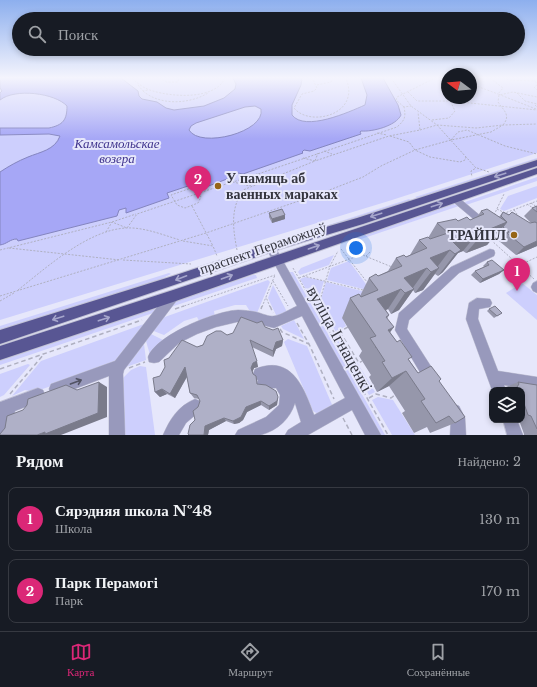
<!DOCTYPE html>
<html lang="ru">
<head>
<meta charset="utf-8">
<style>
  body { margin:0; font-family:"Libre Baskerville",serif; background:#20242c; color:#f1f3f6 }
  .controls { position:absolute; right:12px; bottom:12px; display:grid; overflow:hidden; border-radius:8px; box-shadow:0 2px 6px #0003 }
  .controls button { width:36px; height:36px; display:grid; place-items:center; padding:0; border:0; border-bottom:1px solid #363941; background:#171b24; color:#f1f3f6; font:20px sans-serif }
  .compass { position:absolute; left:441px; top:68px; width:36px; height:36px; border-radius:50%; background:#171b24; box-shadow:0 2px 6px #0003; rotate:286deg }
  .you { position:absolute; left:356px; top:248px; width:14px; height:14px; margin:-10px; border:3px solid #fff; border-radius:50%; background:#1a73e8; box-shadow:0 0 0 6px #1a73e833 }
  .badge { display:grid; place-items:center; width:26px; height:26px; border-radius:50%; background:#db2777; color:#fff; font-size:13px; font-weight:700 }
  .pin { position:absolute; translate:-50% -33px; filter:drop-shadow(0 1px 2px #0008) }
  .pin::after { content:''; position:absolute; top:21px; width:14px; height:12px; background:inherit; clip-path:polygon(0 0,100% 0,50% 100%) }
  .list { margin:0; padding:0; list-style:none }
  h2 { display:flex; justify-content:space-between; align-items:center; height:52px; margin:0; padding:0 16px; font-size:17px }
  h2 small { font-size:13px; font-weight:400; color:#9ea1a6 }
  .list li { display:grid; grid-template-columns:26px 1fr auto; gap:12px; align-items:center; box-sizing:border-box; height:64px; margin:0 8px 8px; padding:0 8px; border:1px solid #363941; border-radius:8px }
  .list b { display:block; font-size:15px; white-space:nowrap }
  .list p { margin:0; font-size:13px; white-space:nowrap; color:#9ea1a6 }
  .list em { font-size:13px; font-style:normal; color:#9ea1a6 }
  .icon { flex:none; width:22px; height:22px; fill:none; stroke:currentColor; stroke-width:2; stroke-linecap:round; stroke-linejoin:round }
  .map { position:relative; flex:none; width:537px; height:435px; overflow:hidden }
  .search { position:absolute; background:#171b24; box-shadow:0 2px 6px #0003; left:12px; right:12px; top:12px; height:44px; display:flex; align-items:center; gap:10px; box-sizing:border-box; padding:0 14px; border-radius:22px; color:#9ea1a6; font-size:15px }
  .sheet { height:196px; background:#171b24 }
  nav { display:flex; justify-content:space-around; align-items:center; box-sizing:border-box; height:56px; border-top:1px solid #363941; background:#171b24; font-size:11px; color:#9ea1a6 }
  nav a { display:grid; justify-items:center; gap:2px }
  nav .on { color:#db2777 }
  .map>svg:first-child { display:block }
  .green { fill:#cdcffd }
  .water { fill:#a6a7f6; stroke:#8485bf; fill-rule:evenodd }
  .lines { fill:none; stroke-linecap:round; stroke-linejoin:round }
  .minor-casing { stroke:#c2c3d5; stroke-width:1 }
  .major-casing { stroke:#c2c3d5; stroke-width:2 }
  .path-far1 { stroke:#afb0c1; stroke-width:1; stroke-dasharray:2 1.5; stroke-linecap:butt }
  .path { stroke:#afb0c1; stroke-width:1.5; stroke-dasharray:4.5 3; stroke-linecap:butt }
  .minor { fill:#9899bc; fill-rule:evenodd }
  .major { fill:#585693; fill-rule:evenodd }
  .wall { fill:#9697ab }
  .shaded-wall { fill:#7a7b8b }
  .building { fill:#afb0c7; stroke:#7a7b8b }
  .oneway { stroke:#a6a6cc }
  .oneway2 { stroke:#525364 }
  .poi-dot { fill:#966516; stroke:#e6e7fb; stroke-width:1.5 }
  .labels { text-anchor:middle; stroke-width:4; stroke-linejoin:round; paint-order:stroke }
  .far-water-label { font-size:13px; font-style:italic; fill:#3f338d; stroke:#e6e7fb }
  .poi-label { font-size:14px; font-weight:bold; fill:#34353e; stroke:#e6e7fb; text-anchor:start }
  .street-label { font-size:14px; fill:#34353e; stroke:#e6e7fb }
  .near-street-label { font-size:17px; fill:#34353e; stroke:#e6e7fb }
</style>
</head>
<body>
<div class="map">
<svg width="537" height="435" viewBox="0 0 537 435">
  <rect width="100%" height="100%" fill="#e6e7fb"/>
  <!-- green -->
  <g class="green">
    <polygon points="0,78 447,78 447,98 471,98 471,78 537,78 537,153 392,200 0,320"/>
    <polygon points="537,158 537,160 418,199 415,197"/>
    <polygon points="537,177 537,181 466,205 464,203 465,202"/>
    <polygon points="537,186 537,198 504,211 500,209 508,196"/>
    <polygon points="409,199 412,201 283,241 282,240"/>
    <polygon points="453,204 459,206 358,240 357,238"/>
    <polygon points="334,255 329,265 300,275 298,272 301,268"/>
    <polygon points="349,261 371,291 327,280 331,268"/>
    <polygon points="289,272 293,272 385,435 378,435"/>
    <polygon points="169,273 171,274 161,279 0,330 0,326"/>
    <polygon points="253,275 256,275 257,278 168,308 172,302"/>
    <polygon points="305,277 324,281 316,307 300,279"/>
    <polygon points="268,280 270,282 257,313 251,313 246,305 235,305 214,311 215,318 199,321 197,317 184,321 164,335 151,330 162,318"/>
    <polygon points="326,282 370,293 352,313 342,317 346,326 336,332 332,325 326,324 318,309"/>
    <polygon points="522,283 537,295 537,320 506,293"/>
    <polygon points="273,285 287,312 277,317 268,298"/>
    <polygon points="160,307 156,312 0,365 0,361"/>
    <polygon points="294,320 304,339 283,329 281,326"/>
    <polygon points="144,324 116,362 111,365 34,392 25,390 12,396 41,361"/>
    <polygon points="151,334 165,341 150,355 146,341"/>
    <polygon points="340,334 375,392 369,395 334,337"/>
    <polygon points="288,339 307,346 333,407 318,414 313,411 284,342"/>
    <polygon points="144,344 146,360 126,367"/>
    <polygon points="28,364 30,365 4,395 0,397 0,374"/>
    <polygon points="140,366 146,367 155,435 124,435 122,379 131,370"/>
    <polygon points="378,397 393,400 415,435 392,435 372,400"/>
  </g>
  <!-- water -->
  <path class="water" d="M0 78H121L138 91 139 96 142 99 157 102 166 108 174 110 204 106 224 98 235 89 236 84 233 78H302L301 85 292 105V115C305 132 349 112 365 105L367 95 361 78H383L398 105 401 115C396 126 372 132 361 131L360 132 361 134 310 151 304 150 302 152 303 153 243 174 238 173 235 176 198 190 194 184 167 193 169 198 126 213V208L119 210 117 216 18 241 17 239C10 239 7 244 0 245V172C9 166 18 161 28 157 40 152 55 150 60 136L49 134 0 135V128H49C63 125 67 120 67 106 55 93 15 88 0 100V93L2 91 0 88ZM255 106 261 109C266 132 200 149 189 130L191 126 196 123 245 107Z"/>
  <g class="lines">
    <!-- minor casing -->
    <g class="minor-casing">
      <g id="minor">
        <polygon points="455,196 458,197 489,223 491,225 489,227 483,227 452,201 451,199 452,197"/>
        <path d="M271 244 274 245 381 435H365L352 410 308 435H285L288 430 301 422 295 403C290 419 278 430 261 435 254 435 243 435 235 435L238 430 266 417 279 405 280 395 276 388C270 388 265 390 259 388L257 383 258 380 255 379 253 374 255 369C292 354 304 388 314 415L345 398 302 316 274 328 254 323 237 322 216 327 197 334 179 343 159 362 154 363 149 362 148 357C156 335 215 311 238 310 244 310 251 311 256 312 261 313 269 317 274 316 281 315 290 309 297 306L266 248 268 245Z"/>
        <polygon points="490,249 494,250 495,253 494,256 459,273 409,320 407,329 439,379 437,384 432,386 427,384 395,330 399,313 451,267"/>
        <polygon points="537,281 537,293 533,291 531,287 533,283"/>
        <polygon points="173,291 177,292 179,296 177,300 124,370 123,374 125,435 109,435 109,376 56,396 51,394 49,389 51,384 115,361 169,292"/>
        <polygon points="477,298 490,299 492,303 490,307 479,309 478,319 498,371 537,377 537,393 531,389 504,385 506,390 492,390 466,319 469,303"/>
        <polygon points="38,388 43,390 45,395 43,400 15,411 10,435 0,435 0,402"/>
        <path d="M195 399 200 401 202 406 200 411 186 423 179 435H163C170 419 178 406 195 399Z"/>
        <polygon points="454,404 459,406 465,418 466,435 450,435 451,419 447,411 449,406"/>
        <polygon points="503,420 517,420 523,435 507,435"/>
      </g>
    </g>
    <!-- major casing -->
    <g class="major-casing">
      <g id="major">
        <polygon points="537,160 537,166 363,224 283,248 0,344 0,330 173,276 281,240 357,218"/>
        <polygon points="537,168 537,174 173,302 0,360 0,346 173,290"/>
      </g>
    </g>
    <!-- path-far1 -->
    <g class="path-far1">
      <path d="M132 78C138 84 145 89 153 91 173 97 215 100 225 78"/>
      <polyline points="159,78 167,82 178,82 179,78"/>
      <polyline points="213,78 224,79"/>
      <path d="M310 78 313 80 317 88 314 91 302 94 294 108C307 124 343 118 348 97 350 91 348 84 346 78"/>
      <polyline points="391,78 411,106 437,125 476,168 471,171 472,177"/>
      <polyline points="490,78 503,88 498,94 536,109"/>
      <polyline points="503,78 511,80 537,81"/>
      <polyline points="529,78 537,83"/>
      <polyline points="471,84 498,94"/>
      <polyline points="138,85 143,91 148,90"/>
      <polyline points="317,85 331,82 333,78"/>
      <polyline points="473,85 475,80 481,78"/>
      <polyline points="537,85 534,87 537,90"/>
      <path d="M143 91C160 106 190 104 208 93"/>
      <polyline points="408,92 417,101 451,101 537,110"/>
      <polyline points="517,93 525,101 537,104"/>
      <polyline points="535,105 537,107"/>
      <polyline points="404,107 396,100 397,97 435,78"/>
      <polyline points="432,120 449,118 455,111 449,98"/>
      <path d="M420 130 437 125 476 128 503 125C511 115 504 111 498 102L499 95 513 92 537 97"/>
      <polyline points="377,133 387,135"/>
      <polyline points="390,136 409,142 415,150 430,157 460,162 465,160 466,157"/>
      <polyline points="451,140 458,132 467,130 505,146 537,154"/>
      <polyline points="324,151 332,154"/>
      <polyline points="303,158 315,161 389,136 420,130 418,112"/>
      <polyline points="477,168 489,172"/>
      <polyline points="256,174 272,177"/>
      <polygon points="255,175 250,186 233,182"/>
      <path d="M255 175 397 127C405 120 406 117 404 107L411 106"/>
      <polygon points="194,187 201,197 198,203 185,208 177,205 171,195"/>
      <polyline points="531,203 537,207"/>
      <polyline points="527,204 533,208"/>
      <polyline points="192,206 213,246"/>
      <polyline points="497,209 505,213 537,201"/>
      <polyline points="514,210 517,214 516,216"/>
      <polyline points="494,215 504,194"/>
      <polyline points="106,232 112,222 127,228 137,214 232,182"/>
      <polyline points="491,240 534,279"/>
      <polyline points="183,241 213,246 217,256"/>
      <polyline points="348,246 365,256 392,267"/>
      <polyline points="9,248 120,260"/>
      <polyline points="341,249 367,282"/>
      <polyline points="0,250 112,222 136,214"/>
      <path d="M237 250C233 229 230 209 243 190L315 161 318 153"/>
      <polyline points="366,256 370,252"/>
      <polyline points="123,260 191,264"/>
      <polyline points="520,265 537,257"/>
      <polyline points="293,268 315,307"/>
      <polyline points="303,276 363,290"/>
      <polyline points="299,278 363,254 357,243"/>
      <polyline points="273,281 288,306"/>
      <path d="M18 290C47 267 88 230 126 228 144 227 163 235 180 240"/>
      <polyline points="0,296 206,233 319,194 363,177 381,166 415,150 451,140 491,132 503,125 537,124"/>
      <polyline points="0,301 14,293"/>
      <polyline points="181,307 275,275"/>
      <polyline points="262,307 266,297"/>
      <polyline points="270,307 266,297 275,275"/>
      <polyline points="318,307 330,266 338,251"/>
    </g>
    <!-- path -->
    <g class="path">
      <polyline points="270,306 273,313"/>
      <polyline points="315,306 388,435"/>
      <polyline points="175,309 184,306"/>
      <polyline points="261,309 262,306"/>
      <polyline points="317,309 318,306"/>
      <polyline points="297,323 309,344 334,399"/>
      <polyline points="327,327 331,327 335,334 348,327"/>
      <polyline points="280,329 282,332 309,344"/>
      <polyline points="340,332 359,363 362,361"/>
      <polyline points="129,368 145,362"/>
      <polyline points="0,369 142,320"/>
      <polyline points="10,394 44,354"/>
      <polyline points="369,398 376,394 391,398 395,395"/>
      <polyline points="343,418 352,435"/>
    </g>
    <!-- minor -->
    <use href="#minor" class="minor"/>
    <!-- major -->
    <use href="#major" class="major"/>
  </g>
  <!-- wall -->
  <g class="wall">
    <polygon points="537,206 537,246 516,255 499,241 501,240 496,236 499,230 487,245 466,253 463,251 458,253 443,272 438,276 435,274 423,290 415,293 413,290 399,310 391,314 388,309 386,310 389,315 387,319 390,332 418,373 439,381 455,423 430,433 427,427 414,433 402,413 405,411 389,386 377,392 369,377 371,375 359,356 362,351 342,318 350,298 360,296 369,278 378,276 388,271 396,258 406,257 410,255 419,240 428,238 437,223 470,220 477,217 481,211 499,217 503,212 530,223 531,223 524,216 532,208"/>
    <polygon points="269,213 285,215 285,219 272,223 269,217"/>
    <polygon points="487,262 504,270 499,274 480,283 471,275 475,271 484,267 483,266"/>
    <polygon points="489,309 502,313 494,318 487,311"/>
    <polygon points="265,327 283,340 282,346 276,349 273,357 252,347 258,367 254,368 252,372 257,384 278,397 277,405 269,410 261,405 247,412 243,420 239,423 234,424 226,421 209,430 208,435 189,435 195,420 200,401 199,399 194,398 190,393 187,377 175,398 167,394 160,397 155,392 160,376 197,347 227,335"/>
    <polygon points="518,382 537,385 537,435 524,435 524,434 519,420 522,420 522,390 507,390 506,387"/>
  </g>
  <!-- shaded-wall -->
  <g class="shaded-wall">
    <polygon points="285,215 285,219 272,223 272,219"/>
    <polygon points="507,222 487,245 466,253 485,231"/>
    <polygon points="482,228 463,251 458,253 443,272 438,276 455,254 450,250 435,270 439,268 423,290 415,293 431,272 427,268 412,289 401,289 388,309 366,319 377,299 430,258 451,240"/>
    <polygon points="537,241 537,246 516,255 524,247"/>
    <polygon points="504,270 499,274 480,283 483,279"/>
    <polygon points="414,289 399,310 391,314 405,293"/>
    <polygon points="394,327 380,346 375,348 388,330"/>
    <polygon points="283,340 282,346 276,349 273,357 273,351 276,342"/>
    <polygon points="257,361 258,367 254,368 252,373 251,368 253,363"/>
    <polygon points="185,367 189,373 175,398 170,394"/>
    <polygon points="406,371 389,386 377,392 392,378"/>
    <polygon points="99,382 107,387 107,417 61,435 37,435 45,432"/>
    <polygon points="162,389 167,394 160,397 155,392"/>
    <polygon points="278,397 277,405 269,410 269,406"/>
    <polygon points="261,401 261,405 247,412 243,420 239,423 234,424 233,421 246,407"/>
    <polygon points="224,418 226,421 209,430 208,435 204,435 205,426"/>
  </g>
  <!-- building -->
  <g class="building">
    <polygon points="537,206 537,212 532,208"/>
    <polygon points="282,209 285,215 272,219 269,213"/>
    <polygon points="487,209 507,222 485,231 482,228 451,240 461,250 455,254 450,250 430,258 439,268 431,272 427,268 404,278 414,289 405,293 401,289 377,299 389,315 386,317 394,327 388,330 397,342 400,340 412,357 408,359 418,373 431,366 441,379 439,381 465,417 455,423 449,416 436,423 421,401 425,399 406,371 392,378 382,362 385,361 370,338 376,336 350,298 359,294 361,297 378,290 369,278 376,274 378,276 402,266 396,258 404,255 406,257 427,248 419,240 428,237 430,239 448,233 437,223 456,219 458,221 467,217 470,220 484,214 481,211"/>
    <polygon points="503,212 509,215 512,212 530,223 535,222 537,223 537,241 524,247 507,233 509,232 503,227 507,222 501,216"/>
    <polygon points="492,260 504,270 483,279 475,271 489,265 487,262"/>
    <polygon points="495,306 502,313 497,316 489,309"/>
    <polygon points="241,317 257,323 262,321 265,327 273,330 278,328 283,340 276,342 273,351 250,340 257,361 253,363 251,368 253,374 256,376 257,384 266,385 276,391 278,397 277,401 269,406 261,401 246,407 241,417 233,421 224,418 205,426 204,435 189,435 188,434 190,425 195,420 193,411 198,407 200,401 197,395 190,393 185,367 170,394 162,389 155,392 153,378 160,376 165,367 164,360 169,358 182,340 197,347 203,345 207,336 216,331 221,331 227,335 233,333"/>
    <polygon points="99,382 98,413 45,434 45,432 37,435 0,435 0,434 5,428 7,416 23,410 27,405 28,399 66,385 77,390"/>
    <polygon points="518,382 537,385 537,429 531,416 528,415 522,398 522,390 519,390 517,387 519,384"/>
  </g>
  <!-- one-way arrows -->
  <defs><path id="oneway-shaft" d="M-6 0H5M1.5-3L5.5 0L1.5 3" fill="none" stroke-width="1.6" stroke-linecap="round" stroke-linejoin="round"/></defs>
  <g class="oneway">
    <use href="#oneway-shaft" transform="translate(500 175) rotate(162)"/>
    <use href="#oneway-shaft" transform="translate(437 205) rotate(-18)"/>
    <use href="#oneway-shaft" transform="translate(376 215) rotate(162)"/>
    <use href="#oneway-shaft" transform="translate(314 247) rotate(-19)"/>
    <use href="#oneway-shaft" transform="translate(227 277) rotate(-20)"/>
    <use href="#oneway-shaft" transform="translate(181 278) rotate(159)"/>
    <use href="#oneway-shaft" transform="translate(58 318) rotate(162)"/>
    <use href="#oneway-shaft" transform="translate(104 319) rotate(-18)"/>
  </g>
  <use class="oneway2" href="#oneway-shaft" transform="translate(76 382) rotate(-20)"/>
  <!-- sky -->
  <linearGradient id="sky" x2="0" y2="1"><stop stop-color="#8dafee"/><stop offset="0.56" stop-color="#f4f4fd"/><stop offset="1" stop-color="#f4f4fd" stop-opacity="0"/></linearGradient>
  <rect width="537" height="139" fill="url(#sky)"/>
  <!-- markers -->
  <g class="poi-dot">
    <circle cx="218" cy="186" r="4"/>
    <circle cx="514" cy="235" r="4"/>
  </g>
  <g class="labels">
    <!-- far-water labels -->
    <g class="far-water-label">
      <text x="117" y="148">Камсамольскае<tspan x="117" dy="15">возера</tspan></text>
    </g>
    <!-- poi labels -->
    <g class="poi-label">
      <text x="226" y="183">У памяць аб<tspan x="226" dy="16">ваенных мараках</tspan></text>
      <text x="506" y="240" text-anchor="end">ТРАЙПЛ</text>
    </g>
    <!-- street labels -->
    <g class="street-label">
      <text transform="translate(263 248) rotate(-19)" y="5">праспект Пераможцаў</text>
    </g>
    <!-- near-street labels -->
    <g class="near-street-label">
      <text transform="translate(340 339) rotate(61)" y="6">вуліца Ігнаценкі</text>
    </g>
  </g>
</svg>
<div class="controls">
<button><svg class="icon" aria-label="layers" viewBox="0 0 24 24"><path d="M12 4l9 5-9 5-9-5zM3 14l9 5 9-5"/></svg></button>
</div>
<svg class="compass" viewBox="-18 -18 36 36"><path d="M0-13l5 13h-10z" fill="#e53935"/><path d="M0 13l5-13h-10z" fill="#9ea1a6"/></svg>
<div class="you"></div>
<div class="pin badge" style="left:517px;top:291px">1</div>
<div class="pin badge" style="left:198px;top:199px">2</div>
<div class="search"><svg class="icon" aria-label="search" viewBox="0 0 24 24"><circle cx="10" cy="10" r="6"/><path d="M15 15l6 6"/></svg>Поиск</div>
</div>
<section class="sheet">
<h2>Рядом<small>Найдено: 2</small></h2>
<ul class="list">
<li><span class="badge">1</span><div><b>Сярэдняя школа №48</b><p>Школа</p></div><em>130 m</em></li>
<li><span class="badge">2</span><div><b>Парк Перамогі</b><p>Парк</p></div><em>170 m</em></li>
</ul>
</section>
<nav>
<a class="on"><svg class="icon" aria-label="map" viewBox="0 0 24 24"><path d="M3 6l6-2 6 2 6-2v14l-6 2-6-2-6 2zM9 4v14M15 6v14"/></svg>Карта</a>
<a><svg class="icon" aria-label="directions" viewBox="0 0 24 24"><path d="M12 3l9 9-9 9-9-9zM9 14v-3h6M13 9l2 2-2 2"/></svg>Маршрут</a>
<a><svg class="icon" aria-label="saved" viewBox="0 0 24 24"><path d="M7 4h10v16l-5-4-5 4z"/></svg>Сохранённые</a>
</nav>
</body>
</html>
